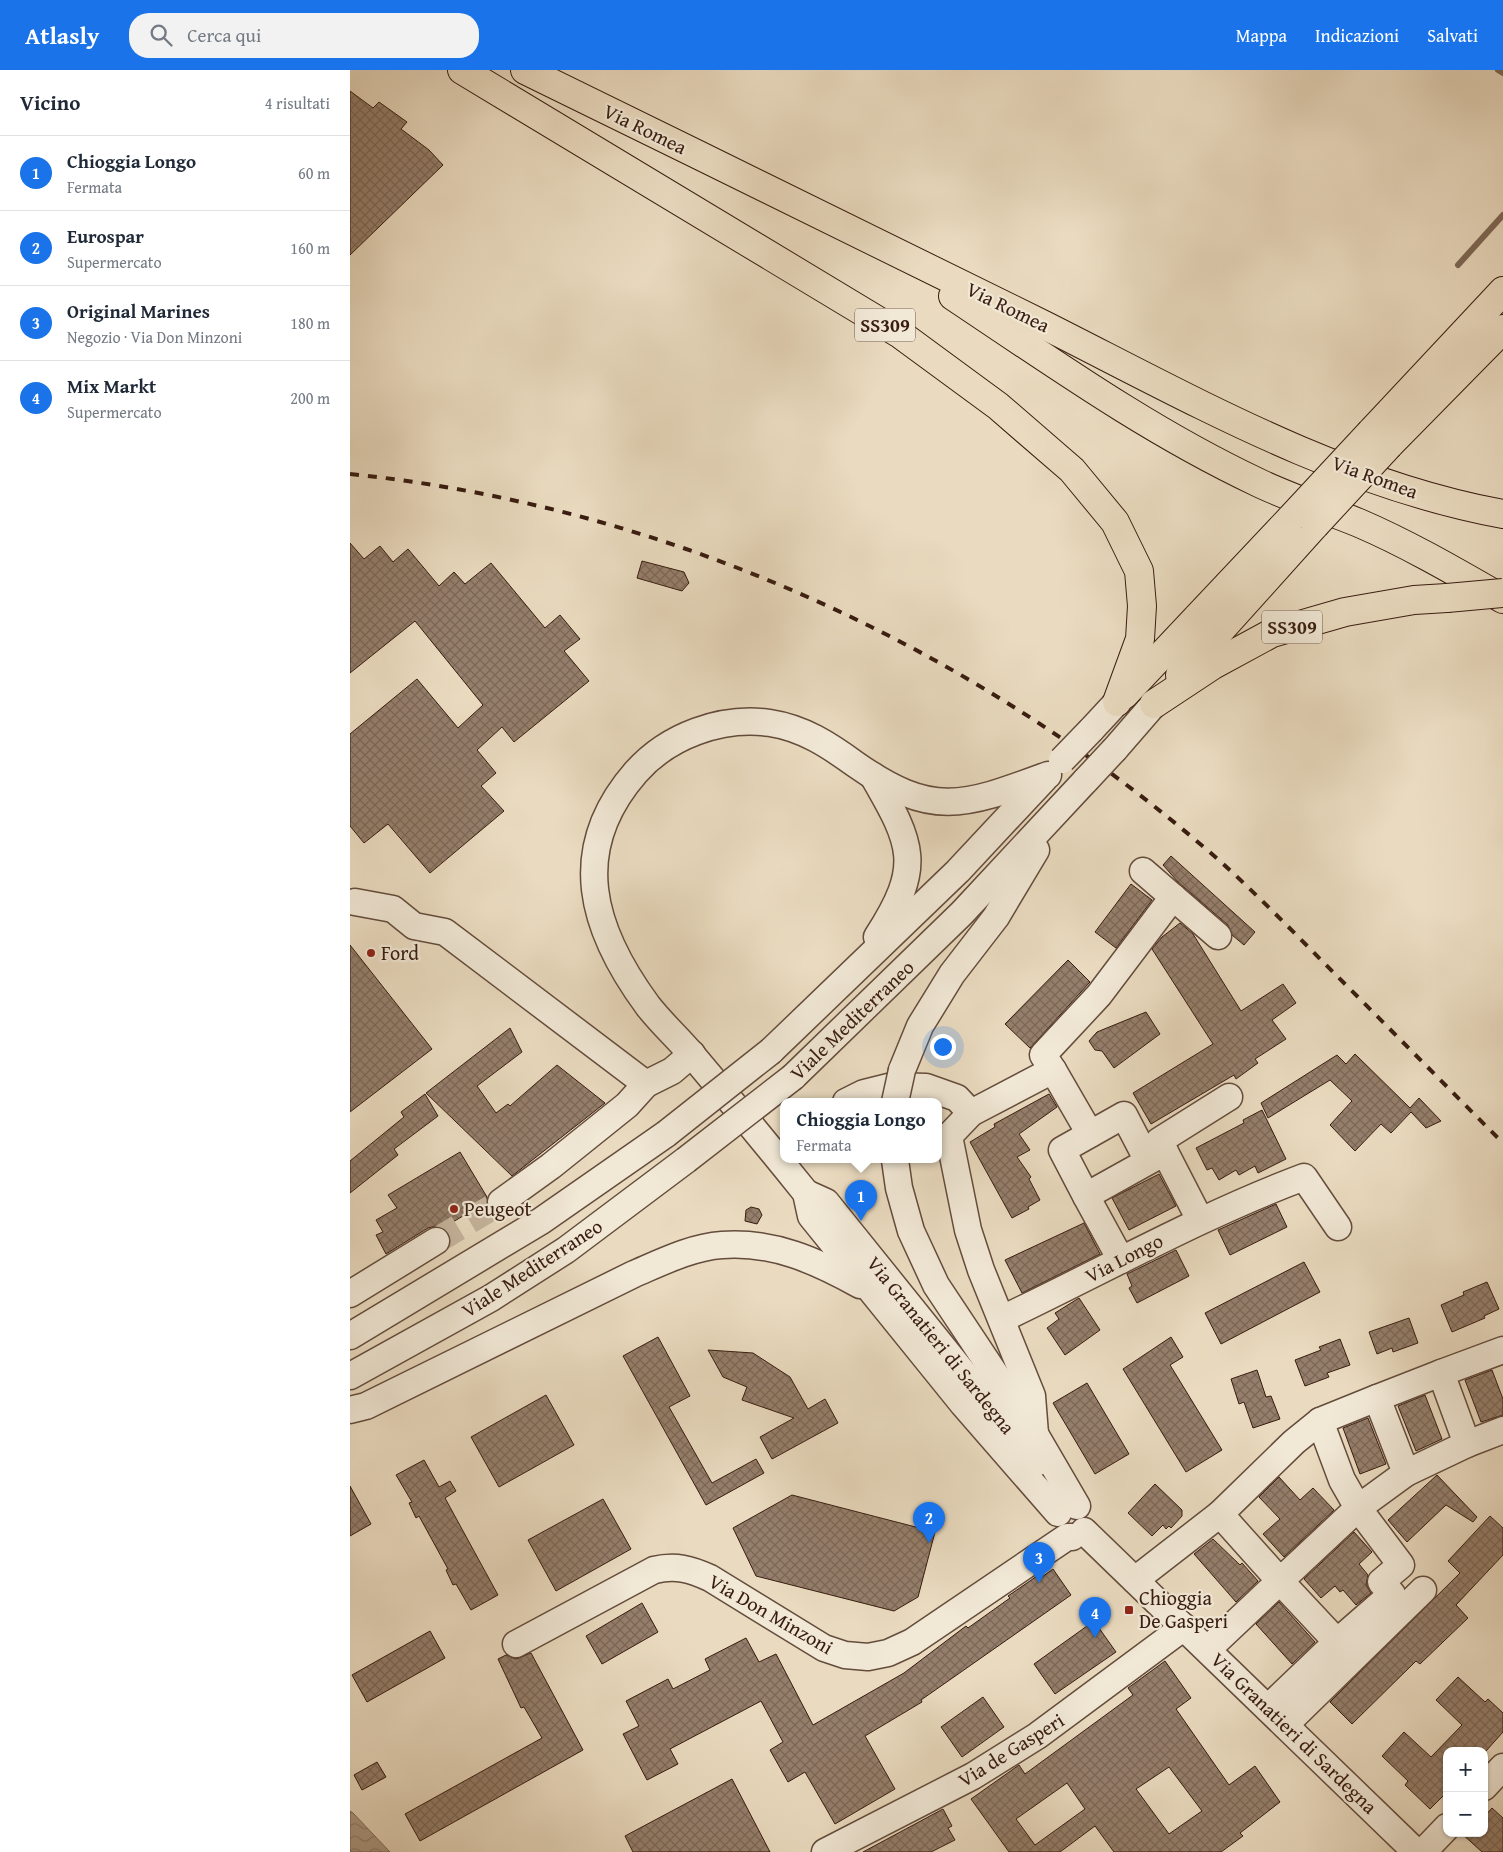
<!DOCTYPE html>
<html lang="it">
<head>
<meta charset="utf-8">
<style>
  body { margin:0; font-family:"Gentium Book Plus",serif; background:#f2f2f3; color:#1f2937 }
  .controls { position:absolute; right:15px; bottom:15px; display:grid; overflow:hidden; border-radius:10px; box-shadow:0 1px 4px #0004 }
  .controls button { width:45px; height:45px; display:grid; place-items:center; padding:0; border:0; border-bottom:1px solid #e0e1e3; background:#fff; color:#1f2937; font:25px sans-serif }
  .you { position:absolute; left:592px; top:976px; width:18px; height:18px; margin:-12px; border:4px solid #fff; border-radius:50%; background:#1a73e8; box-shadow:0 0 0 8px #1a73e833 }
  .badge { display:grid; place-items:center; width:32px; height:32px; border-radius:50%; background:#1a73e8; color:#fff; font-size:16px; font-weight:700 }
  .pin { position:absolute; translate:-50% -41px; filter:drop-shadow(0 1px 2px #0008) }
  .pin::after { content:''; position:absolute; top:26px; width:18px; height:15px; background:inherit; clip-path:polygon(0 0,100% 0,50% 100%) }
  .popup { position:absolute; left:430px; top:1028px; width:162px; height:65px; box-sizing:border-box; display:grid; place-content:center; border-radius:10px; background:#fff; filter:drop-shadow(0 1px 4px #0005); font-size:16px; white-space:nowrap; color:#747a83 }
  .popup b { font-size:19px; color:#1f2937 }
  .popup::after { content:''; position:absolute; left:50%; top:100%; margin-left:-10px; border:10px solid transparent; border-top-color:#fff }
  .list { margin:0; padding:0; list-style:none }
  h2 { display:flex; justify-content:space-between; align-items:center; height:65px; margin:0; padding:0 20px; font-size:21px }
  h2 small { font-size:16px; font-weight:400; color:#747a83 }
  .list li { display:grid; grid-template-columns:32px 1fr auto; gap:15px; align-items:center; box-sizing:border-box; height:75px; padding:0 20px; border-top:1px solid #e0e1e3 }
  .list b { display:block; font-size:19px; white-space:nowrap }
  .list p { margin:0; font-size:16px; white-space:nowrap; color:#747a83 }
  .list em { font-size:16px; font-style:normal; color:#747a83 }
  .icon { flex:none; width:28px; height:28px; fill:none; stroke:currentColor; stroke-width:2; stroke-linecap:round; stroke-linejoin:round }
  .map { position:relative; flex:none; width:1153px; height:1782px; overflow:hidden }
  header { display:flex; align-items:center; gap:30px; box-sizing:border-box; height:70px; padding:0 25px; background:#1a73e8; color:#fff }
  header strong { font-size:24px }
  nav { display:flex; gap:28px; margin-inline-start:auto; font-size:18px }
  .search { width:350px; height:45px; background:#f2f2f3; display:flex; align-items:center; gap:12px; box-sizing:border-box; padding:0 18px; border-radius:20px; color:#747a83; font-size:19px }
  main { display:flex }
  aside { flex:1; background:#fff }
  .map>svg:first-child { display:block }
  .water { fill:url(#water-waves); stroke:#7e6856 }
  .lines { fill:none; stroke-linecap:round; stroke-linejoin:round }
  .stream { stroke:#7e6856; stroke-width:6 }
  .building { fill:url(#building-cross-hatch); stroke:#381c10; fill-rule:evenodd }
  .minor-tunnel { stroke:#c6b59d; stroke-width:26; stroke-dasharray:26 13; stroke-linecap:butt }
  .minor-casing { stroke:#644c3c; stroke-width:29 }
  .major-casing { stroke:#381c10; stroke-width:30 }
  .minor { stroke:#f1e8d6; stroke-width:26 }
  .major { stroke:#eadbc0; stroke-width:28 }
  .rail { stroke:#381c10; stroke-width:4; stroke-dasharray:9 9; stroke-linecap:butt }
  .minor-bridge-casing { stroke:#644c3c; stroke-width:29; stroke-linecap:butt }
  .major-bridge-casing { stroke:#381c10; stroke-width:30; stroke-linecap:butt }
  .minor-bridge { stroke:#f1e8d6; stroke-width:26 }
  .major-bridge { stroke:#eadbc0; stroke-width:28 }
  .poi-dot { fill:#8f2418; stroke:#f1e8d6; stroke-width:2 }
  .labels { text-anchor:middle; stroke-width:4.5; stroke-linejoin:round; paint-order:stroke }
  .shield { fill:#f1e8d6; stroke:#70594b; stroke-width:1 }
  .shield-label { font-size:19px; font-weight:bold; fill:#381c10 }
  .street-label { font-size:20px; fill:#381c10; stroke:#f1e8d6 }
  .poi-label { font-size:20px; fill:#381c10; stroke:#f1e8d6; text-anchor:start }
</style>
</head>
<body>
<header>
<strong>Atlasly</strong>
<div class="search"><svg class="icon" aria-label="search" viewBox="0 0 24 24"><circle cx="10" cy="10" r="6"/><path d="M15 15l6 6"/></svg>Cerca qui</div>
<nav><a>Mappa</a><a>Indicazioni</a><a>Salvati</a></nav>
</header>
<main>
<aside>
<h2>Vicino<small>4 risultati</small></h2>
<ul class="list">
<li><span class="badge">1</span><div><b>Chioggia Longo</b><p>Fermata</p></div><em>60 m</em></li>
<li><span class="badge">2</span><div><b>Eurospar</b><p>Supermercato</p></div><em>160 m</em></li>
<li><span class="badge">3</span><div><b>Original Marines</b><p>Negozio · Via Don Minzoni</p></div><em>180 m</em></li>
<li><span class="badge">4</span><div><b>Mix Markt</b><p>Supermercato</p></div><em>200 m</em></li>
</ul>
</aside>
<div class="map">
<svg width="1153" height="1782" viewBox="0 0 1153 1782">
  <defs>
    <pattern id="water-waves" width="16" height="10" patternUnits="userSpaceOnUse" patternTransform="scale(1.25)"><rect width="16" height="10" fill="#ad9a84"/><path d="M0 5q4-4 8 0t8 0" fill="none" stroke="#8e7d6b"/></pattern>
    <pattern id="building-cross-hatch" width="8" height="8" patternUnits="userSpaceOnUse" patternTransform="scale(1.25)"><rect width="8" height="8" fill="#957f6c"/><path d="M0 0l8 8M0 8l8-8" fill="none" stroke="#7b6757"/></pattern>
  </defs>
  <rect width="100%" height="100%" fill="#eadbc0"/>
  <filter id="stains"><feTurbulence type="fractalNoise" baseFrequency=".004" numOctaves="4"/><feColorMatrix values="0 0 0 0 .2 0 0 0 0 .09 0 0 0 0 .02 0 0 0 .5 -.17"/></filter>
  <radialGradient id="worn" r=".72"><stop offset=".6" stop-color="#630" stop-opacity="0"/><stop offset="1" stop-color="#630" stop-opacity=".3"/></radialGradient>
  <!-- water -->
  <polygon class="water" points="0,1741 3,1743 40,1782 0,1782"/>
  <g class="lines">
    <!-- stream -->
    <g class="stream">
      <polyline points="1148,0 1153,3"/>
      <polyline points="1108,195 1153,145"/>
    </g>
  </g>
  <!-- building -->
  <g class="building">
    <polygon points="0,21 23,38 29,32 57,52 51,59 79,80 93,95 0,185"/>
    <polygon points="0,473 14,489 30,476 43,492 58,479 89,516 104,502 115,514 141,493 195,558 210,545 230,569 214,581 239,611 164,672 152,657 127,680 146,703 131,716 154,741 80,803 38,754 14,773 0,756 0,664 67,609 108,658 133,635 65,551 0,603"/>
    <polygon points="292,491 334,502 339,513 332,521 287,508"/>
    <polygon points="821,786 905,862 894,875 882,865 878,855 828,812 813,795"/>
    <polygon points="781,814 802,830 766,878 745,862"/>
    <polygon points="830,853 843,864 891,941 933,914 946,933 922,950 936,969 905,989 908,993 886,1009 884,1005 801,1054 783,1023 863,974 802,879 812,867"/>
    <polygon points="0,875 82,979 0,1042"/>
    <polygon points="718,890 740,912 680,978 655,954"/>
    <polygon points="796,942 810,964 764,998 752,981 745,980 739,971 747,962"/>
    <polygon points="160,958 172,982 127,1016 146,1043 158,1034 160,1036 207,995 255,1033 162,1106 76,1023"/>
    <polygon points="1005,984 1060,1038 1069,1028 1091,1051 1076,1058 1061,1042 1041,1063 1031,1054 1005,1081 980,1055 1002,1031 980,1010 918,1048 911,1033 987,985 996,994"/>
    <polygon points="75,1024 88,1046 44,1079 48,1085 0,1123 0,1091 54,1047 51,1042"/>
    <polygon points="699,1024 707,1037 669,1064 680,1080 667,1087 681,1107 679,1109 690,1130 678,1137 679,1139 662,1148 620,1072 645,1057 644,1054"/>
    <polygon points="912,1040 936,1089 908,1103 905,1096 889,1105 886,1100 869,1110 862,1098 857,1100 846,1078 894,1053 893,1050"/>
    <polygon points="110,1082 137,1127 136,1132 93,1158 86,1156 78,1158 36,1184 26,1165 33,1162 26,1150 47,1138 38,1125"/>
    <polygon points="809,1104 826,1136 779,1160 762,1128"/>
    <polygon points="926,1134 937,1157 880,1185 868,1160"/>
    <polygon points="401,1137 409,1139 412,1145 407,1154 395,1151 396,1140"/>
    <polygon points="734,1153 750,1184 672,1223 655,1190"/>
    <polygon points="826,1180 839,1206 787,1233 779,1218 782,1216 777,1204"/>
    <polygon points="954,1192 970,1222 871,1274 855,1243"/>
    <polygon points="1137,1212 1149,1239 1134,1246 1135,1248 1102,1262 1091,1235 1114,1225 1113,1222"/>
    <polygon points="729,1228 750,1260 715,1285 697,1258 709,1249 705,1243"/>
    <polygon points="1059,1248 1068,1273 1043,1282 1042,1278 1027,1284 1019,1262"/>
    <polygon points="308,1267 340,1326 319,1337 362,1413 406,1389 414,1403 356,1435 273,1286"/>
    <polygon points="821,1267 833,1287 820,1295 872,1380 836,1402 773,1299"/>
    <polygon points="990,1269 1000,1295 977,1303 979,1307 955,1316 945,1290 971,1280 969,1277"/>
    <polygon points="358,1280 403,1283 440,1307 458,1339 475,1329 488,1353 422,1389 410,1367 444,1348 392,1330 397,1317 373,1307"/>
    <polygon points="907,1300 916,1327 921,1326 930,1349 903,1358 894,1332 889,1334 881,1309"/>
    <polygon points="1142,1300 1153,1329 1153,1345 1131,1352 1115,1310"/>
    <polygon points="737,1313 779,1384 745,1404 703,1333"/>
    <polygon points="196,1325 224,1375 149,1417 121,1367"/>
    <polygon points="1075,1325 1092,1369 1066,1381 1048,1336"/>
    <polygon points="1018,1348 1036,1394 1010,1404 993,1358"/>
    <polygon points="74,1390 89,1417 100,1411 106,1421 95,1428 148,1525 121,1540 106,1514 103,1515 96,1500 98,1499 69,1446 66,1448 59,1433 62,1432 46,1405"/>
    <polygon points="1087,1405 1127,1447 1123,1452 1096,1435 1057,1472 1038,1450"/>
    <polygon points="929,1407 950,1430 963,1418 984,1440 934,1487 913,1464 930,1449 909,1427"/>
    <polygon points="805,1414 832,1440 832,1446 821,1458 819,1456 816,1459 813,1455 802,1466 778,1443"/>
    <polygon points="0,1416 21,1454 0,1466"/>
    <polygon points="442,1425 585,1462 568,1527 544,1541 406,1506 383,1458"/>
    <polygon points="253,1429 281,1479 206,1521 178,1470"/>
    <polygon points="1140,1446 1153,1458 1153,1485 1106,1535 1118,1548 1070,1594 1066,1591 1002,1654 980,1632 1110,1503 1098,1491"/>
    <polygon points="1004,1462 1022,1482 1009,1494 1018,1505 1016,1515 1021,1523 1006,1535 993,1520 990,1522 985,1516 971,1528 954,1509"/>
    <polygon points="863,1469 890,1495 892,1493 908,1511 886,1532 844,1484"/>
    <polygon points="703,1499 721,1525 571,1630 572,1632 515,1666 545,1719 485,1754 455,1702 438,1712 420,1680 433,1672 411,1631 320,1679 328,1694 297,1710 273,1664 289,1656 276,1631 318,1609 323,1619 360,1600 355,1589 396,1568 409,1592 426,1584 463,1655 554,1603 616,1556 618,1558 660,1528 658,1526 690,1504 692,1507"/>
    <polygon points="929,1532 965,1572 942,1594 906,1554"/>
    <polygon points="292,1533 308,1562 252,1594 236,1566"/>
    <polygon points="744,1551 766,1582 705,1624 684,1594"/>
    <polygon points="80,1561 95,1588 17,1632 2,1605"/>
    <polygon points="181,1583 233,1680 70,1771 55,1744 192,1668 174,1637 171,1638 148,1589 156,1585 166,1589"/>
    <path d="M815 1591 841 1628 826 1639 879 1715 905 1696 930 1732 890 1763 893 1766 871 1782H764L745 1756 710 1782H659L621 1729 669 1695 675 1704 783 1625 778 1618ZM819 1697 852 1741 819 1764 786 1719ZM717 1713 735 1739 685 1775 666 1749Z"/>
    <polygon points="1108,1607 1135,1632 1138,1629 1153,1643 1153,1662 1136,1681 1097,1681 1097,1722 1080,1739 1055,1715 1058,1711 1032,1686 1054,1662 1081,1687 1112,1655 1086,1630"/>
    <polygon points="633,1627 654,1657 612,1687 591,1657"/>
    <polygon points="27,1692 36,1707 12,1720 4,1705"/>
    <polygon points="382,1709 420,1782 283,1782 275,1766"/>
    <polygon points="1142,1738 1153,1748 1153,1782 1132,1782 1111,1763 1134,1763 1134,1747"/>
    <polygon points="593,1739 602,1756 598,1758 605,1770 581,1782 513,1782"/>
  </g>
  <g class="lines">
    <!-- minor-tunnel -->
    <polyline class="minor-tunnel" points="86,1171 151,1132"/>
    <!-- minor casing -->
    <g class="minor-casing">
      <g id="minor">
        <polyline points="741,660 767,632"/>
        <polyline points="765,679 804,634"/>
        <path d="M698 705C614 736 583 749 505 694 479 675 453 658 420 653 371 646 318 666 286 702 217 781 242 860 298 936 312 954 329 969 343 986 381 1031 419 1077 456 1123L461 1146 613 1334 708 1443"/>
        <path d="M523 706C563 775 573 796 527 867"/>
        <polyline points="793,801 868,866"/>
        <polyline points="5,832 43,839 64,856 95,862 296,1014"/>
        <polyline points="421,981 608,801 694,709"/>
        <polyline points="552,1000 570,956 602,904 646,847 686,780"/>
        <polyline points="703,1000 740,1064"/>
        <polyline points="443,1007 612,843 736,710"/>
        <polyline points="496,1032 514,1023 542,1016 576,1017 607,1028 621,1043"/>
        <polyline points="815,1082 809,1071 879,1027"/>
        <polyline points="545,1090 549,1118 561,1161 586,1215 685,1364 727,1436"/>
        <polyline points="456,1123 476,1132 686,1393"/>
        <polyline points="736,1126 712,1080 774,1045 798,1091"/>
        <polyline points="151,1132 201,1096 277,1035 296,1014 322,1001 342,984"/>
        <polyline points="771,1190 736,1126 815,1082 850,1150"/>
        <polyline points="0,1224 86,1171"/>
        <path d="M652 1249C753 1201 850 1146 954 1107L988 1157"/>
        <polyline points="0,1266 191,1151 316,1064"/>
        <polyline points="1091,1303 1153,1280"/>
        <polyline points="0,1306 141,1228 216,1180 336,1090"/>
        <polyline points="1027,1328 1091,1303 1117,1374 1056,1403"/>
        <path d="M0 1340 16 1336 284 1204C312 1192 342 1177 372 1175 423 1171 467 1191 510 1215"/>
        <polyline points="970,1351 1027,1328 1056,1403 1008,1438 1051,1495 1031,1512 1042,1524 987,1572"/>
        <polyline points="685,1364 682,1326 631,1200 618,1160 599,1066 621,1043 703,1000 693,985 749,925 823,827"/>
        <polyline points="1117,1374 1153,1360"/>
        <polyline points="870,1444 944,1372 970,1351 992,1410 1008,1438 930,1511 987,1572 918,1638"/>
        <polyline points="734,1461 1066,1782"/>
        <polyline points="785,1510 870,1444 930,1511 858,1579"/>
        <path d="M166 1574 304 1500C326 1495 340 1499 360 1508L474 1578 495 1585 518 1587 538 1583 562 1572 717 1467H722"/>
        <polyline points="935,1655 1073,1520"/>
        <polyline points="1134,1717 1153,1697"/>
        <polyline points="475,1782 623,1706 687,1666 834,1557"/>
        <polyline points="1073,1782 1097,1757"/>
      </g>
    </g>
    <!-- major casing -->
    <g class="major-casing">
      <g id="major">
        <polyline points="112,0 550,264 648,336 722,400 765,452 789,501 792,536 790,569 767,632"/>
        <path d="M175 0C348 85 521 169 694 255 841 329 989 414 1153 444"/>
        <path d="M603 226C702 292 799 361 907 412 940 428 975 439 1009 453 1058 474 1106 502 1153 529"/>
        <polyline points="1021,362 1153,221"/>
        <polyline points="1039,375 1153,259"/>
        <polyline points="830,605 965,455"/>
        <polyline points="774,625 941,448"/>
        <polyline points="804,634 863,595 922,563 995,542 1064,530 1097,528"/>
      </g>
    </g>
    <!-- minor -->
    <use href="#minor" class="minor"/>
    <!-- major -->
    <use href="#major" class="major"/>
    <!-- rail -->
    <path class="rail" d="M0 404C322 437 629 579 871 792 913 830 953 872 993 912 1047 966 1100 1020 1153 1073"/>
    <!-- minor-bridge casing -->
    <g class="minor-bridge-casing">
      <g id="minor-bridge">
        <polyline points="712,690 741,660"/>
        <polyline points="736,710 765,679"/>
        <polyline points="545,1032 552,1000"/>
        <polyline points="316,1064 421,981"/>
        <polyline points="336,1090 443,1007"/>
      </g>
    </g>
    <!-- major-bridge casing -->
    <g class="major-bridge-casing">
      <g id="major-bridge">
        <polyline points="941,448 1021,362"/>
        <polyline points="965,455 1039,375"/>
        <polyline points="1097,528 1153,523"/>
      </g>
    </g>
    <!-- minor-bridge -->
    <use href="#minor-bridge" class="minor-bridge"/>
    <!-- major-bridge -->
    <use href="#major-bridge" class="major-bridge"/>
  </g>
  <!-- markers -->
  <g class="poi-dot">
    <circle cx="21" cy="883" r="5"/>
    <circle cx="104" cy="1139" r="5"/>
    <rect x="774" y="1535" width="10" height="10" rx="2.5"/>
  </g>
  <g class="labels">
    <!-- shield labels -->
    <g class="shield">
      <rect x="505" y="238.5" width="60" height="33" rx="4"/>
      <rect x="912" y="540.5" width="60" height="33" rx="4"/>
    </g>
    <g class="shield-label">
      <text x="535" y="262">SS309</text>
      <text x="942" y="564">SS309</text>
    </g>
    <!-- street labels -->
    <g class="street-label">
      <text transform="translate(295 59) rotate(26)" y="7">Via Romea</text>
      <text transform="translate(658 237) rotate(26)" y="7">Via Romea</text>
      <text transform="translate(1025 407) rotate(20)" y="7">Via Romea</text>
      <text transform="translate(502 950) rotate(-44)" y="7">Viale Mediterraneo</text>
      <text transform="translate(774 1188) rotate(-27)" y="7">Via Longo</text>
      <text transform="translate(182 1198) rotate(-33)" y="7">Viale Mediterraneo</text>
      <text transform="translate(591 1275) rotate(51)" y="7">Via Granatieri di Sardegna</text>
      <text transform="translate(421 1544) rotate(30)" y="7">Via Don Minzoni</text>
      <text transform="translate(944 1663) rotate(44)" y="7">Via Granatieri di Sardegna</text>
      <text transform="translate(661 1680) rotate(-32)" y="7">Via de Gasperi</text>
    </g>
    <!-- poi labels -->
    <g class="poi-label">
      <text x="31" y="890">Ford</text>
      <text x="114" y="1146">Peugeot</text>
      <text x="789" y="1535">Chioggia<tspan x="789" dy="23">De Gasperi</tspan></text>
    </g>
  </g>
  <rect width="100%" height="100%" filter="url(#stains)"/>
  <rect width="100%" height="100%" fill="url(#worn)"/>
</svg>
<div class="controls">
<button>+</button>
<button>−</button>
</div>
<div class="you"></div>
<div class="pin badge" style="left:511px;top:1151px">1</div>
<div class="popup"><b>Chioggia Longo</b>Fermata</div>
<div class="pin badge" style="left:579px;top:1473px">2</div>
<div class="pin badge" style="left:689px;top:1513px">3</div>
<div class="pin badge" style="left:745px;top:1568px">4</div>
</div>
</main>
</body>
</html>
